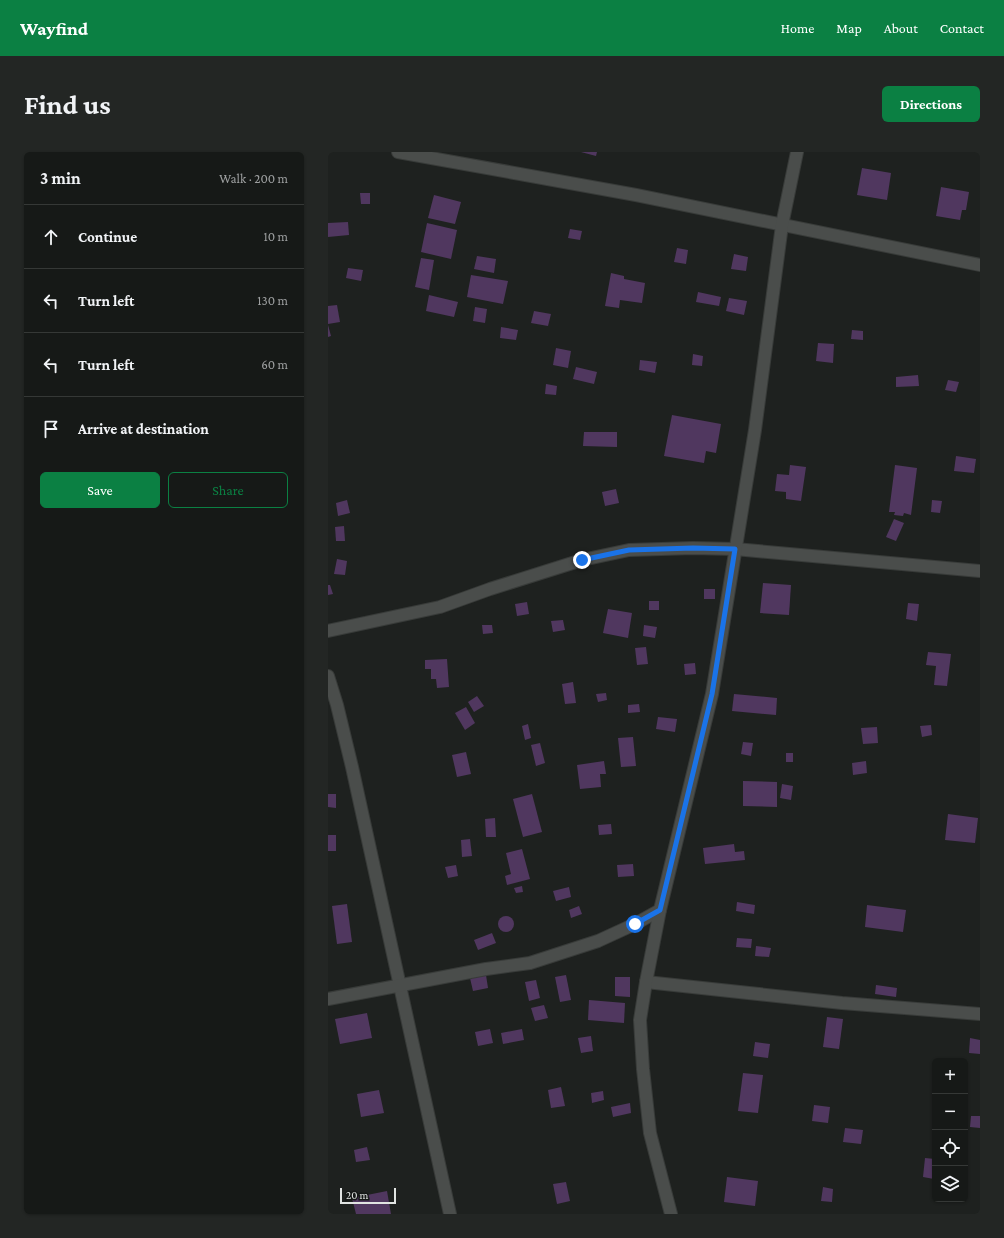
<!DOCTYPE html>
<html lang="en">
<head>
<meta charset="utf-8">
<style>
  body { margin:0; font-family:"Crimson Pro",serif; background:#232624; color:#f1f3f6 }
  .controls { position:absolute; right:12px; bottom:12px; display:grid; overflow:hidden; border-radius:6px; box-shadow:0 1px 3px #0004 }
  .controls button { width:36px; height:36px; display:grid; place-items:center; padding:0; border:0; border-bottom:1px solid #353836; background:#161917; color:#f1f3f6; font:20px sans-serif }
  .scale { position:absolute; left:12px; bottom:10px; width:56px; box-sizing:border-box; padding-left:4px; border:2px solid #e1e4e2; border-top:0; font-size:11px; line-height:14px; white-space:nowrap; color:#e1e4e2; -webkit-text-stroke:3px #151816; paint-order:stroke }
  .stop { position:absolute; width:12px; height:12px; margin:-9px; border:3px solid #1a73e8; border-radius:50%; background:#fff }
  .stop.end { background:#1a73e8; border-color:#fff; box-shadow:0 1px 4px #0008 }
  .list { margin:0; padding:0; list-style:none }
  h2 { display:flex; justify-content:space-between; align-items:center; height:52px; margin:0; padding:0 16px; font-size:17px }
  h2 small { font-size:13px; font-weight:400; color:#9ea0a1 }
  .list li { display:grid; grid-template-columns:26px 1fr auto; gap:12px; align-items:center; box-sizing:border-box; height:64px; padding:0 16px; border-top:1px solid #353836 }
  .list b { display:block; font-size:15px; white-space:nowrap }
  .list em { font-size:13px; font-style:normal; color:#9ea0a1 }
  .actions { display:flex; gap:8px; padding:12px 16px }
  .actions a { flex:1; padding:9px 0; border:1px solid #0b8043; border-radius:6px; text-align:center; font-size:14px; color:#0b8043 }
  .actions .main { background:#0b8043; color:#fff }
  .icon { flex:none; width:22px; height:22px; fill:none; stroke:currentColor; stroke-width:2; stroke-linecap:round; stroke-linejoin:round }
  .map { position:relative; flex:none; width:652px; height:1062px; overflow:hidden; border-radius:6px }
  header { display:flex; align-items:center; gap:24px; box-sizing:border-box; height:56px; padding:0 20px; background:#0b8043; color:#fff }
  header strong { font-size:19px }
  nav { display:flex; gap:22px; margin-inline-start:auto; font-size:14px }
  .intro { display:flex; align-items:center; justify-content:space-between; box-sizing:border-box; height:96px; padding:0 24px }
  h1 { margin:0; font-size:28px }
  .button { padding:10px 18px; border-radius:6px; background:#0b8043; color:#fff; font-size:14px; font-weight:700 }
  main { display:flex; gap:24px; padding:0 24px }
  aside { flex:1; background:#161917; border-radius:6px; box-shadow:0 1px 3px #0004 }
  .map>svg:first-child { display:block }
  .building { fill:#50375f }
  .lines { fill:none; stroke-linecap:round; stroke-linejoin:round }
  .minor-casing { stroke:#383b39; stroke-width:14 }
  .minor { stroke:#4a4d4b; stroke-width:12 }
  .route { stroke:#1a73e8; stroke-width:5 }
</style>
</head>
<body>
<header>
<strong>Wayfind</strong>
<nav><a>Home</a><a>Map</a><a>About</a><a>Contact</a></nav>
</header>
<div class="intro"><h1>Find us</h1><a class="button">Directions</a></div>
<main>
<aside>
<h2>3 min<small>Walk · 200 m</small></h2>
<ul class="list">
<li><svg class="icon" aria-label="ahead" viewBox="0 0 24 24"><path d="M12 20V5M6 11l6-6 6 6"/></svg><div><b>Continue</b></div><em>10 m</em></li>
<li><svg class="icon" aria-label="left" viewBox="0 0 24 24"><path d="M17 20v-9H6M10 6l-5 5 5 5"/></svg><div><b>Turn left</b></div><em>130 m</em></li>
<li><svg class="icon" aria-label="left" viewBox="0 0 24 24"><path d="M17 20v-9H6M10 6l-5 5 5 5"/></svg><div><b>Turn left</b></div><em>60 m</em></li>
<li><svg class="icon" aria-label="arrive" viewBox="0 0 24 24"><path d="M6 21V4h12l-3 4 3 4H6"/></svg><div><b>Arrive at destination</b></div></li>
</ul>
<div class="actions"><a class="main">Save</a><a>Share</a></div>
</aside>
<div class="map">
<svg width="652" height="1062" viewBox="0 0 652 1062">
  <rect width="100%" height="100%" fill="#1e211f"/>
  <!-- building -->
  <g class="building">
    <polygon points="253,0 269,0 268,4"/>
    <polygon points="534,16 563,21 559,48 529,43"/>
    <polygon points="613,35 641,40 638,58 634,58 632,68 608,64"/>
    <polygon points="32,41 42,41 42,52 33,52"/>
    <polygon points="106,43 133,50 127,72 100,66"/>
    <polygon points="20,70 21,83 0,85 0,71"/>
    <polygon points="99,71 129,78 123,107 93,100"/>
    <polygon points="242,77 254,79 252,88 240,86"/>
    <polygon points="349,96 360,98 358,112 346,110"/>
    <polygon points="406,102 420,105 418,119 403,117"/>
    <polygon points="149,104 168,107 166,121 146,117"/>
    <polygon points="93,106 106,108 101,138 87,135"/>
    <polygon points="20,116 35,118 33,129 18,126"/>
    <polygon points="283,121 296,124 296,127 317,131 314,151 292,148 291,156 277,154"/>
    <polygon points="143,123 180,129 175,152 139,145"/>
    <polygon points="370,140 393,145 391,154 368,150"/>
    <polygon points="101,143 130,150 126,165 98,159"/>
    <polygon points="401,146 419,149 416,163 398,159"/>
    <polygon points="9,153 12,170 0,172 0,154"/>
    <polygon points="147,155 159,157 157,171 145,169"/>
    <polygon points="206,159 223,162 220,174 203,171"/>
    <polygon points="0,173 3,184 0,185"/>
    <polygon points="173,175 190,178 188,188 172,186"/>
    <polygon points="524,178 535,179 535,188 523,187"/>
    <polygon points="490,191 506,192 505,211 488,209"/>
    <polygon points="228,196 243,199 240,216 225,213"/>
    <polygon points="365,202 375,204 374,214 364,213"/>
    <polygon points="312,208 329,210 327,221 311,218"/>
    <polygon points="248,215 269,220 266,232 245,227"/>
    <polygon points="590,223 591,234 568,235 568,225"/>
    <polygon points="620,228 631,230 628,240 617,238"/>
    <polygon points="218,232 229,234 228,243 217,242"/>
    <polygon points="344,263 393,272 388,301 378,299 376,311 336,304"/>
    <polygon points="256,280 289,280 289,295 255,294"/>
    <polygon points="628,304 648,307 646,321 626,319"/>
    <polygon points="462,313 478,315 473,349 458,347 458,340 447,339 449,322 461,323"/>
    <polygon points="567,313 589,316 583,363 576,361 575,364 566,363 567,360 561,360"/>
    <polygon points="288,337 291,351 277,354 274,340"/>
    <polygon points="19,348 22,361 10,364 8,351"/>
    <polygon points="604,348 614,349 612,361 603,360"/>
    <polygon points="566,367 576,371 568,389 558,385"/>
    <polygon points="16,374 17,389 8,389 7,375"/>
    <polygon points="9,407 19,409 17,423 6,422"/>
    <polygon points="435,431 463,433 461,463 432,461"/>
    <polygon points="0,433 2,433 5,442 0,443"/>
    <rect x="376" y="437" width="11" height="10"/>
    <rect x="321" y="449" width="10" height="9"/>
    <polygon points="199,450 201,462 189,464 187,452"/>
    <polygon points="580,451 591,452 589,469 578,467"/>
    <polygon points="280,457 304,461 300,486 275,481"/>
    <polygon points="235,468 237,478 225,480 223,469"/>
    <polygon points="154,473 164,473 165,481 155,482"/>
    <polygon points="316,473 329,475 327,486 315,484"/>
    <polygon points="318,495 320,512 309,513 307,496"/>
    <polygon points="600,500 623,502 619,534 606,533 608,514 598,513"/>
    <polygon points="119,507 121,535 109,536 108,527 103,527 103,517 97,517 97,508"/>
    <polygon points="367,511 368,522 357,523 356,512"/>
    <polygon points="245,530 248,551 237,552 234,532"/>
    <polygon points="278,541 279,548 270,550 268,542"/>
    <polygon points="406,542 449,546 448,563 404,559"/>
    <polygon points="149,544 156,554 146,560 140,550"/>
    <polygon points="311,552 312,560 300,561 300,553"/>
    <polygon points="138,555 147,571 137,578 127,561"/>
    <polygon points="330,565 349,567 347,580 328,577"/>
    <polygon points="200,572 203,586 197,588 194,574"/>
    <polygon points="603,573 604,583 594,585 592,574"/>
    <polygon points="549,575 550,591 535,592 533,576"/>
    <polygon points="305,585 308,614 293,615 290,586"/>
    <polygon points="415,590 425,591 423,604 413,602"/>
    <polygon points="212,591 217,611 208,614 203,593"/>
    <polygon points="138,600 143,622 129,625 124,603"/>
    <rect x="458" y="601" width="7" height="9"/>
    <polygon points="276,609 278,622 272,622 273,635 252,637 249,613"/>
    <polygon points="538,609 539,621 525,623 524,611"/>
    <polygon points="415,629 449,630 449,655 415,654"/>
    <polygon points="454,632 465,634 463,648 452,646"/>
    <polygon points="0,642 8,642 8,656 0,655"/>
    <polygon points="204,642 214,680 195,685 185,647"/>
    <polygon points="620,662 650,666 647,691 617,688"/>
    <polygon points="167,666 168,685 158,685 157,667"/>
    <polygon points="283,672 284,682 271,683 270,673"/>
    <rect x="0" y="683" width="8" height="16"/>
    <polygon points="142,687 144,704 134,705 133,688"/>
    <polygon points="406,692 407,700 416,699 417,708 377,712 375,696"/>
    <polygon points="194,697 202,727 179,733 177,724 183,722 178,701"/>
    <polygon points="305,712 306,724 290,725 289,713"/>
    <polygon points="128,713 130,724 120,726 117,715"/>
    <polygon points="194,734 195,740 188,741 186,736"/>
    <polygon points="241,735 243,745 228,749 225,739"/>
    <polygon points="409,750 427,753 426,762 408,759"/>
    <polygon points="19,752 24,790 9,792 4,754"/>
    <polygon points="539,753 578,758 575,780 537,775"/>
    <polygon points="251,754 254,762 243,766 241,758"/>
    <circle cx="178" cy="772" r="8"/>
    <polygon points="164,781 168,791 150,798 146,788"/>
    <polygon points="409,786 424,787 423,796 408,795"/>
    <polygon points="428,794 443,796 441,805 427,804"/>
    <polygon points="158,823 160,836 145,839 142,826"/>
    <polygon points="238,823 243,848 232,850 227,825"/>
    <polygon points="287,825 302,825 302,845 287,844"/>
    <polygon points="208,828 212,846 201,849 197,830"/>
    <polygon points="548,833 569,836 568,845 547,842"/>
    <polygon points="261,848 297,851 296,871 260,868"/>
    <polygon points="216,853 220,866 207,869 203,856"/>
    <polygon points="39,861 44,886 12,892 7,867"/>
    <polygon points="499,865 515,867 511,897 495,895"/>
    <polygon points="162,877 165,891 150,894 147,880"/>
    <polygon points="194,877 196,888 175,892 173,881"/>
    <polygon points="263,884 265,899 253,901 250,886"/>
    <polygon points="642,886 652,888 652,902 641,901"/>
    <polygon points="427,890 442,892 440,906 425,904"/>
    <polygon points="415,921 435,923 430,961 410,959"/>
    <polygon points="233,935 237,954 223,956 220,938"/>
    <polygon points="51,938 56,961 33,965 29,942"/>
    <polygon points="275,939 276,948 264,951 263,941"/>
    <polygon points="302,951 303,961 285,965 283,955"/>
    <polygon points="486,953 502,955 500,971 484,969"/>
    <polygon points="643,964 652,964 652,976 642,975"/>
    <polygon points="517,976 535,978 533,992 515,990"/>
    <polygon points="39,995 42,1008 28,1010 26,998"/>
    <polygon points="597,1006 607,1007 606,1027 595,1025"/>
    <polygon points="399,1025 430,1029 427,1054 396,1050"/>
    <polygon points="238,1030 242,1049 229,1052 225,1032"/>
    <polygon points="495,1035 505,1037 504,1050 493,1049"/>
    <polygon points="59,1039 63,1062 28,1062 24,1046"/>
  </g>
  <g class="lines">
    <!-- minor casing -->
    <g class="minor-casing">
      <g id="minor">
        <polyline points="70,0 308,43 652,113"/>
        <polyline points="0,479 112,455 162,437 254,408 301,398 365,396 407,397 652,419"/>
        <polyline points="0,524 9,553 24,615 122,1062"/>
        <polyline points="318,830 514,851 652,862"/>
        <polyline points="0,847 158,817 202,811 270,789 307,772 332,758"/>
        <polyline points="343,1062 322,981 315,917 312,868 318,830 332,758 384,542 427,278 454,73 469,0"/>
      </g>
    </g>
    <!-- minor -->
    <use href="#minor" class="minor"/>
  </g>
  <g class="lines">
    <!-- route -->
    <polyline class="route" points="254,408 301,398 365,396 407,397 384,542 332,758 307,772"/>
  </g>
</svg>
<div class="controls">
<button>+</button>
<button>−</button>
<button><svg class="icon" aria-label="locate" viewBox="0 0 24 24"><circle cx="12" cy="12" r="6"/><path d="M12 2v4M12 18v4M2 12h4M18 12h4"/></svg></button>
<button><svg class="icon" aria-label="layers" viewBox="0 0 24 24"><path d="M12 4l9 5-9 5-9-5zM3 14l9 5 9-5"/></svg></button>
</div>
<div class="scale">20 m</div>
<div class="stop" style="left:307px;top:772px"></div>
<div class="stop end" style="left:254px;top:408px"></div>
</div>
</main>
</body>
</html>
